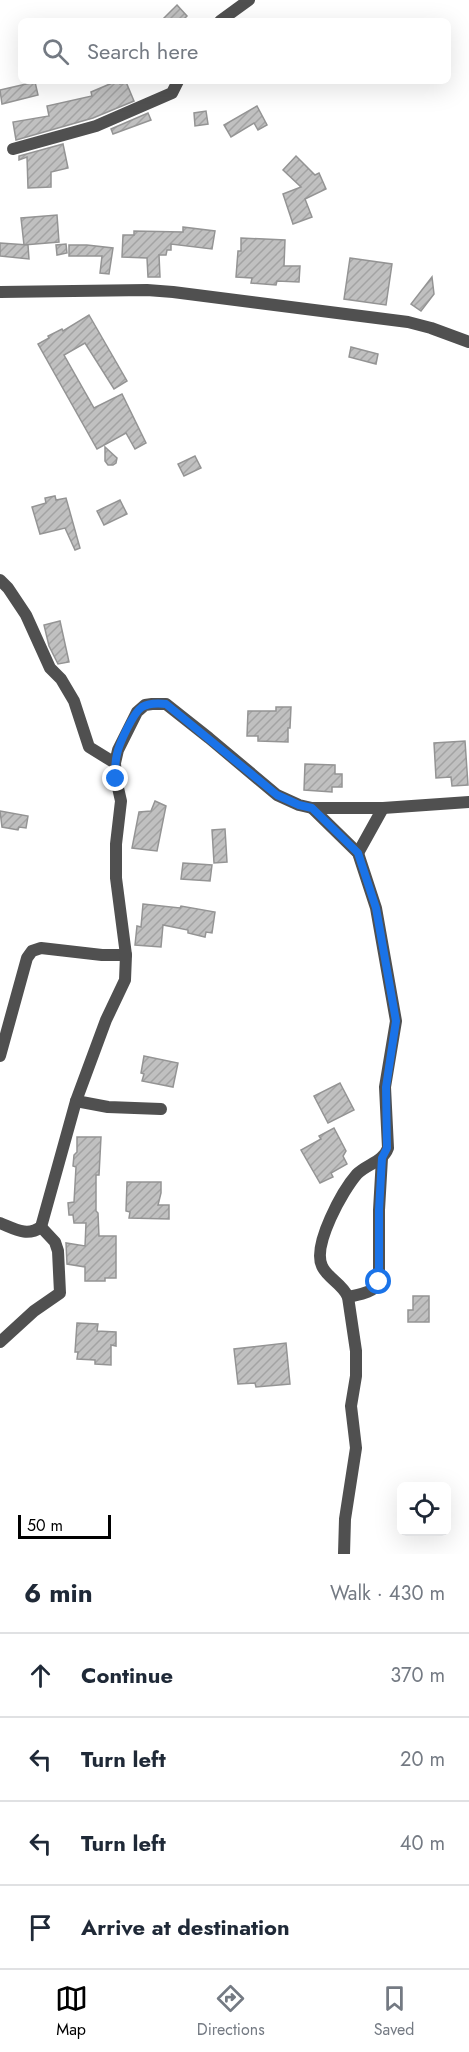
<!DOCTYPE html>
<html lang="en">
<head>
<meta charset="utf-8">
<style>
  body { margin:0; font-family:Jost,sans-serif; background:#f2f2f3; color:#1f2937 }
  .controls { position:absolute; right:18px; bottom:18px; display:grid; overflow:hidden; border-radius:9px; box-shadow:0 6px 24px #0002 }
  .controls button { width:54px; height:54px; display:grid; place-items:center; padding:0; border:0; border-bottom:2px solid #e0e1e3; background:#fff; color:#1f2937; font:30px sans-serif }
  .scale { position:absolute; left:18px; bottom:15px; width:93px; box-sizing:border-box; padding-left:6px; border:3px solid #000; border-top:0; font-size:16px; line-height:21px; white-space:nowrap; color:#000; -webkit-text-stroke:4px #fff; paint-order:stroke }
  .stop { position:absolute; width:18px; height:18px; margin:-14px; border:4px solid #1a73e8; border-radius:50%; background:#fff }
  .stop.end { background:#1a73e8; border-color:#fff; box-shadow:0 2px 6px #0008 }
  .list { margin:0; padding:0; list-style:none }
  h2 { display:flex; justify-content:space-between; align-items:center; height:78px; margin:0; padding:0 24px; font-size:26px }
  h2 small { font-size:20px; font-weight:400; color:#747a83 }
  .list li { display:grid; grid-template-columns:39px 1fr auto; gap:18px; align-items:center; box-sizing:border-box; height:84px; padding:0 24px; border-top:2px solid #e0e1e3 }
  .list b { display:block; font-size:22px; white-space:nowrap }
  .list em { font-size:20px; font-style:normal; color:#747a83 }
  .icon { flex:none; width:33px; height:33px; fill:none; stroke:currentColor; stroke-width:2; stroke-linecap:round; stroke-linejoin:round }
  .map { position:relative; flex:none; width:469px; height:1554px; overflow:hidden }
  .search { position:absolute; background:#fff; box-shadow:0 6px 24px #0002; left:18px; right:18px; top:18px; height:66px; display:flex; align-items:center; gap:15px; box-sizing:border-box; padding:0 21px; border-radius:9px; color:#747a83; font-size:22px }
  .sheet { height:414px; background:#fff }
  nav { display:flex; justify-content:space-around; align-items:center; box-sizing:border-box; height:84px; border-top:2px solid #e0e1e3; background:#fff; font-size:16px; color:#747a83 }
  nav a { display:grid; justify-items:center; gap:3px }
  nav .on { color:#000 }
  .map>svg:first-child { display:block }
  .building { fill:url(#building-hatch); stroke:#949494; stroke-width:1.5 }
  .lines { fill:none; stroke-linecap:round; stroke-linejoin:round }
  .minor { stroke:#505050; stroke-width:12 }
  .route { stroke:#1a73e8; stroke-width:8 }
</style>
</head>
<body>
<div class="map">
<svg width="469" height="1554" viewBox="0 0 469 1554">
  <defs>
    <pattern id="building-hatch" width="6" height="6" patternUnits="userSpaceOnUse" patternTransform="scale(1.5)"><rect width="6" height="6" fill="#c0c0c0"/><path d="M-1 1l2-2M0 6l6-6M5 7l2-2" fill="none" stroke="#a3a3a3"/></pattern>
  </defs>
  <rect width="100%" height="100%" fill="#fff"/>
  <!-- building -->
  <g class="building">
    <polygon points="177,5 187,16 182,21 161,21"/>
    <polygon points="117,81 120,84 126,82 134,101 93,118 16,140 13,122 49,116 47,106 92,96 91,92"/>
    <polygon points="35,82 38,95 2,104 0,90"/>
    <polygon points="257,106 267,125 258,130 254,123 231,137 224,125"/>
    <polygon points="206,111 208,124 195,126 194,113"/>
    <polygon points="148,113 151,120 113,134 111,129"/>
    <polygon points="63,144 68,168 51,172 51,187 28,188 27,157 19,160 19,156"/>
    <polygon points="296,156 315,175 319,173 326,189 305,199 312,217 293,224 283,194 301,187 283,170"/>
    <polygon points="57,215 59,242 24,245 21,218"/>
    <polygon points="183,227 215,231 212,249 171,244 171,250 167,250 166,255 159,255 160,277 148,277 147,258 122,257 123,235 134,235 134,231 183,232"/>
    <polygon points="241,238 285,240 284,266 300,266 299,282 277,281 276,285 251,283 252,278 236,277 238,251 241,251"/>
    <polygon points="0,243 28,245 29,259 0,256"/>
    <polygon points="66,244 67,253 57,255 56,245"/>
    <polygon points="69,245 87,245 113,248 109,274 100,273 102,256 69,256"/>
    <polygon points="350,258 392,264 386,305 344,299"/>
    <polygon points="432,277 434,294 421,311 411,304"/>
    <polygon points="89,315 127,381 114,389 85,343 64,355 94,408 122,394 146,443 135,449 126,433 97,449 38,344 49,338 48,336 62,329 63,331"/>
    <polygon points="351,347 378,354 376,364 349,357"/>
    <polygon points="105,447 117,458 116,463 113,465 108,465 105,461"/>
    <polygon points="195,456 201,468 184,476 178,464"/>
    <polygon points="55,496 56,500 66,498 80,548 75,550 65,528 40,534 32,507 46,503 45,498"/>
    <polygon points="120,500 127,514 104,525 97,511"/>
    <polygon points="60,621 69,662 58,664 49,646 44,625"/>
    <polygon points="276,707 291,707 290,728 288,728 288,742 258,741 258,736 247,736 248,711 276,711"/>
    <polygon points="465,741 468,785 452,786 451,777 436,778 434,743"/>
    <polygon points="305,764 335,765 335,774 342,774 342,787 332,787 332,792 304,790"/>
    <polygon points="155,801 166,806 157,851 132,848 139,812 151,811"/>
    <polygon points="0,811 28,816 26,828 19,827 18,830 2,827"/>
    <polygon points="225,829 227,862 214,863 212,830"/>
    <polygon points="183,863 212,865 210,881 181,879"/>
    <polygon points="143,904 180,908 181,906 215,912 212,933 206,932 205,937 188,933 188,930 163,925 161,947 135,945 137,926 141,927"/>
    <polygon points="144,1056 178,1063 173,1087 142,1081 144,1074 141,1073"/>
    <polygon points="340,1083 354,1110 328,1123 314,1096"/>
    <polygon points="334,1128 346,1151 343,1156 347,1164 331,1173 333,1177 320,1183 301,1150 321,1139 319,1136"/>
    <polygon points="77,1137 101,1137 99,1175 96,1175 96,1211 98,1213 99,1236 116,1236 116,1278 105,1278 105,1281 85,1281 85,1267 67,1264 66,1243 85,1246 86,1223 74,1223 73,1215 69,1215 68,1203 74,1202 76,1167 73,1166 74,1155 77,1152"/>
    <polygon points="127,1182 161,1182 161,1193 158,1205 169,1205 169,1219 129,1218 130,1212 126,1211"/>
    <polygon points="413,1296 429,1296 429,1322 408,1322 408,1310 413,1310"/>
    <polygon points="77,1323 98,1324 97,1331 116,1332 116,1346 111,1345 111,1365 95,1364 95,1360 77,1359 78,1352 75,1352"/>
    <polygon points="286,1343 290,1384 256,1387 255,1383 238,1384 234,1349"/>
  </g>
  <g class="lines">
    <!-- minor -->
    <g class="minor">
      <polyline points="220,21 249,0"/>
      <polyline points="13,149 96,126 172,93 178,81"/>
      <polyline points="0,292 147,290 173,292 408,322 431,328 469,342"/>
      <polyline points="0,580 8,588 26,615 50,668 61,679 74,701 89,747 115,763"/>
      <path d="M312 808 358 853 376 908 396 1021 385 1087 388 1148C383 1162 367 1164 357 1174 343 1190 312 1245 322 1266 327 1278 343 1284 348 1297L356 1351V1376L351 1406 356 1448 345 1519 344 1554"/>
      <polyline points="358,853 383,808"/>
      <polyline points="0,1056 27,958 32,951 41,948 102,955 126,955"/>
      <polyline points="76,1101 108,1107 161,1109"/>
      <path d="M0 1223C15 1229 27 1237 41 1227L76 1101 106 1020 125 980 126 955 116 878V844L121 801 116 779 115 763 118 750 137 712 145 705 152 704H166L209 738 277 795 299 805 312 808H383L469 802"/>
      <path d="M348 1297C361 1294 372 1293 379 1283V1210L382 1158"/>
      <polyline points="0,1342 34,1311 60,1293 58,1251 55,1242 41,1227"/>
    </g>
  </g>
  <g class="lines">
    <!-- route -->
    <path class="route" d="M116 779C115 771 115 762 117 754 119 744 133 713 142 707 149 703 157 703 166 704L277 795 299 805 312 808 358 853 376 908 396 1021 386 1087 387 1148 382 1158 379 1210V1282"/>
  </g>
</svg>
<div class="controls">
<button><svg class="icon" aria-label="locate" viewBox="0 0 24 24"><circle cx="12" cy="12" r="6"/><path d="M12 2v4M12 18v4M2 12h4M18 12h4"/></svg></button>
</div>
<div class="scale">50 m</div>
<div class="stop" style="left:379px;top:1282px"></div>
<div class="stop end" style="left:116px;top:779px"></div>
<div class="search"><svg class="icon" aria-label="search" viewBox="0 0 24 24"><circle cx="10" cy="10" r="6"/><path d="M15 15l6 6"/></svg>Search here</div>
</div>
<section class="sheet">
<h2>6 min<small>Walk · 430 m</small></h2>
<ul class="list">
<li><svg class="icon" aria-label="ahead" viewBox="0 0 24 24"><path d="M12 20V5M6 11l6-6 6 6"/></svg><div><b>Continue</b></div><em>370 m</em></li>
<li><svg class="icon" aria-label="left" viewBox="0 0 24 24"><path d="M17 20v-9H6M10 6l-5 5 5 5"/></svg><div><b>Turn left</b></div><em>20 m</em></li>
<li><svg class="icon" aria-label="left" viewBox="0 0 24 24"><path d="M17 20v-9H6M10 6l-5 5 5 5"/></svg><div><b>Turn left</b></div><em>40 m</em></li>
<li><svg class="icon" aria-label="arrive" viewBox="0 0 24 24"><path d="M6 21V4h12l-3 4 3 4H6"/></svg><div><b>Arrive at destination</b></div></li>
</ul>
</section>
<nav>
<a class="on"><svg class="icon" aria-label="map" viewBox="0 0 24 24"><path d="M3 6l6-2 6 2 6-2v14l-6 2-6-2-6 2zM9 4v14M15 6v14"/></svg>Map</a>
<a><svg class="icon" aria-label="directions" viewBox="0 0 24 24"><path d="M12 3l9 9-9 9-9-9zM9 14v-3h6M13 9l2 2-2 2"/></svg>Directions</a>
<a><svg class="icon" aria-label="saved" viewBox="0 0 24 24"><path d="M7 4h10v16l-5-4-5 4z"/></svg>Saved</a>
</nav>
</body>
</html>
